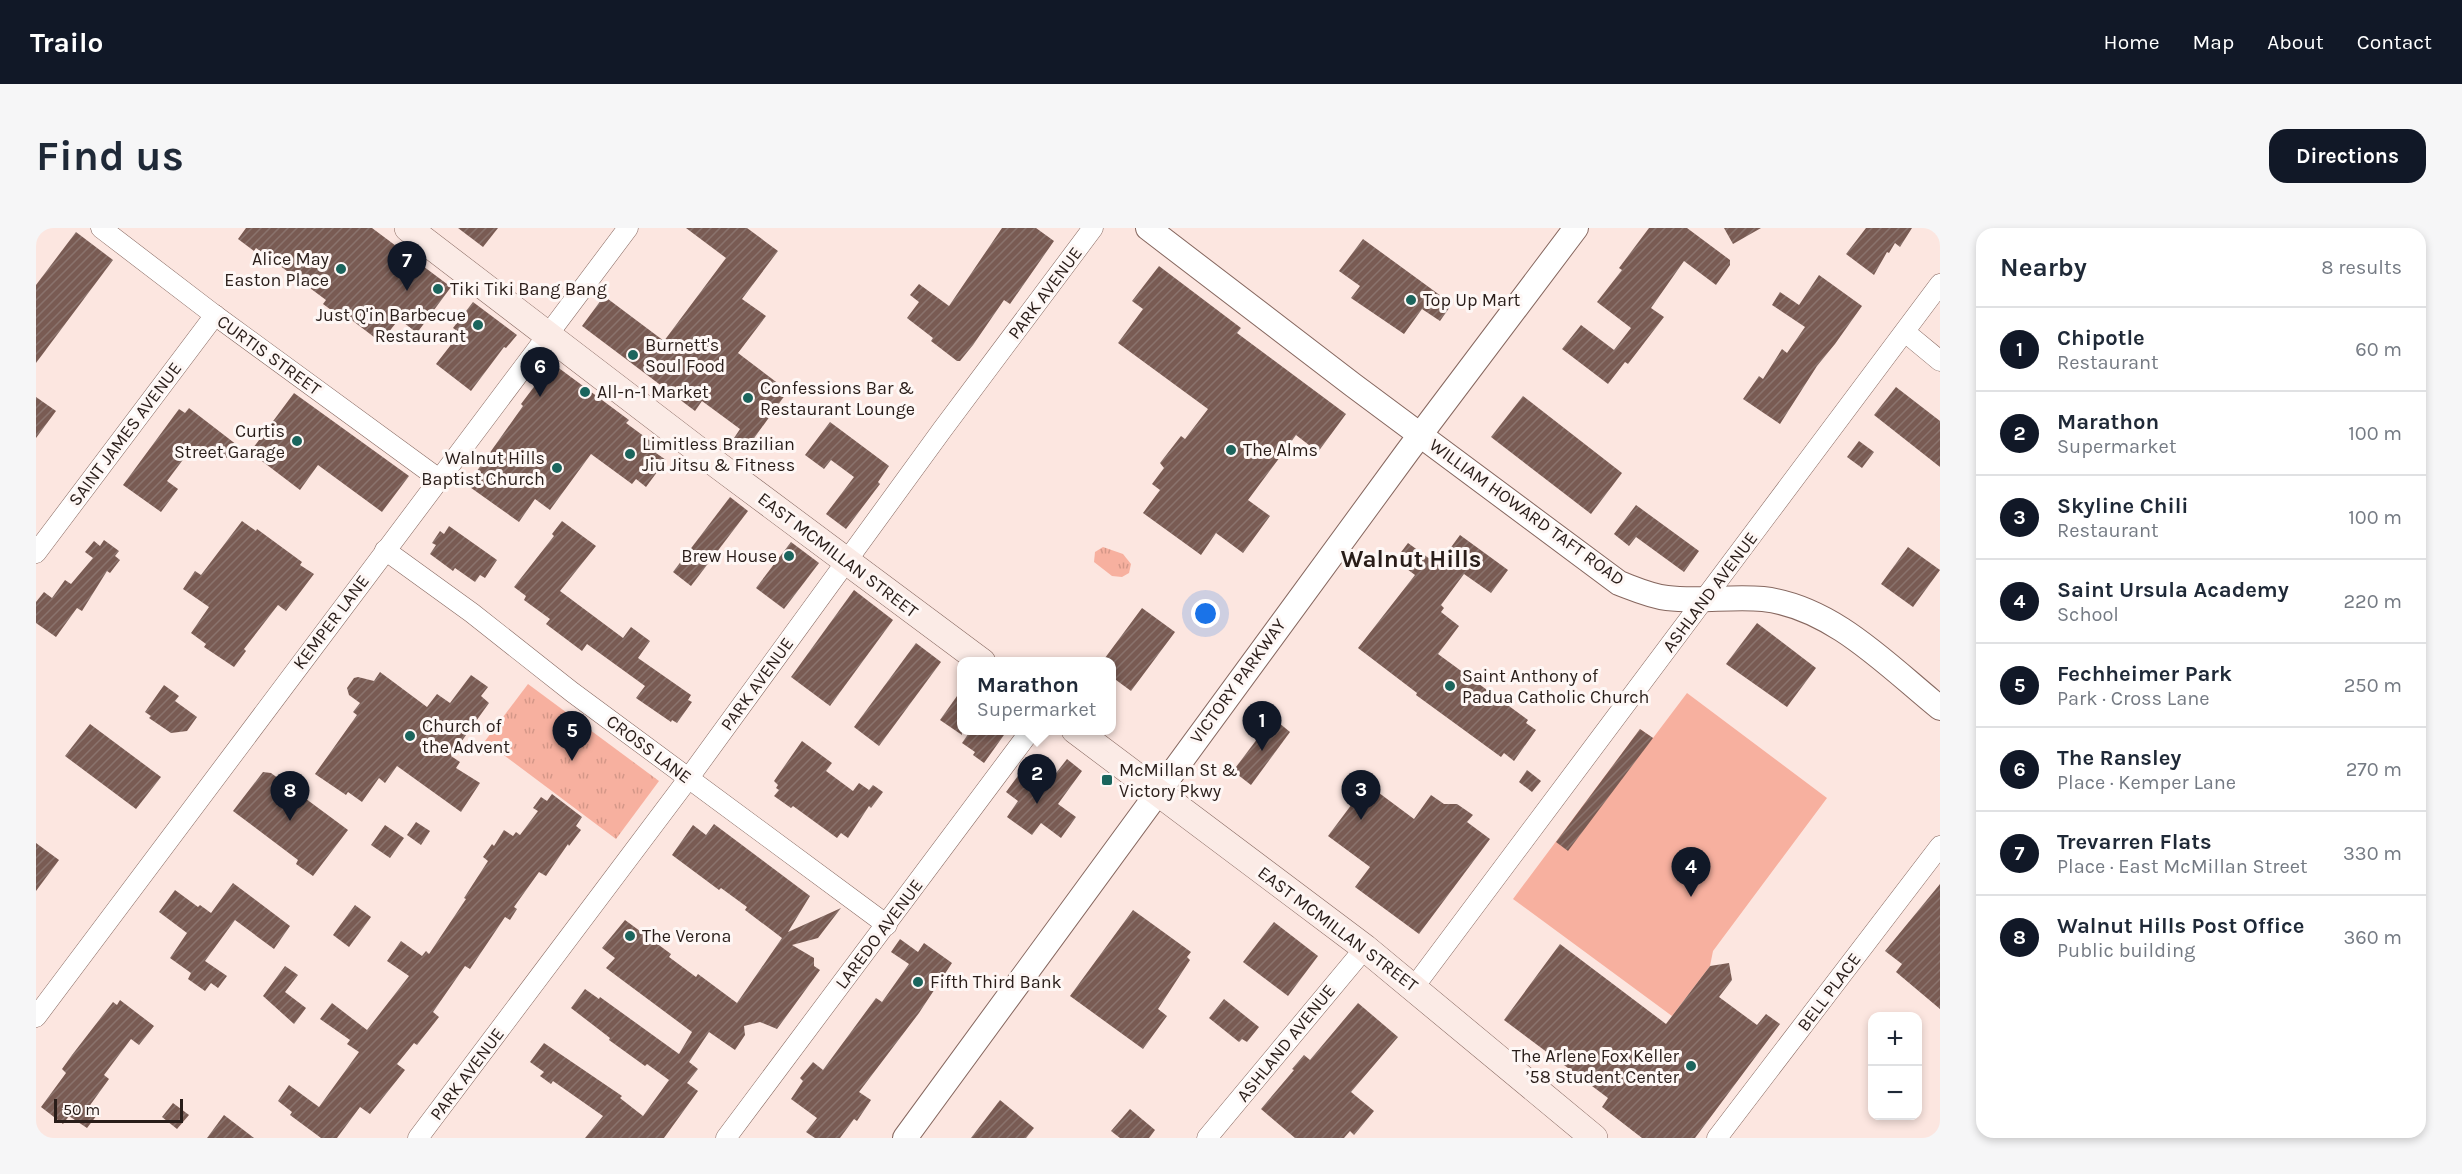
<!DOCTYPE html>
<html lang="en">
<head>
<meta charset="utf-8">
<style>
  body { margin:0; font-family:Karla,sans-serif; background:#f6f6f7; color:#1f2937 }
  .controls { position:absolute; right:18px; bottom:18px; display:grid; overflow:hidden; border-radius:12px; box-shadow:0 3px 9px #0003 }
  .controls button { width:54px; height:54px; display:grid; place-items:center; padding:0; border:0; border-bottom:2px solid #e0e1e3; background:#fff; color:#1f2937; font:30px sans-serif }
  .scale { position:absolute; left:18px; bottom:15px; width:129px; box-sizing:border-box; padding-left:6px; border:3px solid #291d19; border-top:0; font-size:16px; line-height:21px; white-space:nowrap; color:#291d19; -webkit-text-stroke:4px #fef7f5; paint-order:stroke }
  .you { position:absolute; left:1170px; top:386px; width:21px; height:21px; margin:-15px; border:4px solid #fff; border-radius:50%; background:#1a73e8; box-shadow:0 0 0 9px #1a73e833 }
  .badge { display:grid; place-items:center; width:39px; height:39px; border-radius:50%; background:#111827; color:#fff; font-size:20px; font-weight:700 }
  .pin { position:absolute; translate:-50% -50px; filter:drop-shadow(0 2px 3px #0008) }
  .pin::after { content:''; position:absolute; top:32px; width:21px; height:18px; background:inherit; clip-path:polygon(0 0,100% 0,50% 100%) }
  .popup { position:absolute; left:921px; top:429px; width:159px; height:78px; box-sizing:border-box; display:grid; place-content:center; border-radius:12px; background:#fff; filter:drop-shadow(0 2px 4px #0005); font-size:20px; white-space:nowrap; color:#747a83 }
  .popup b { font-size:22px; color:#1f2937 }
  .popup::after { content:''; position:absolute; left:50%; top:100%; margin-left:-12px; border:12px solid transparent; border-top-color:#fff }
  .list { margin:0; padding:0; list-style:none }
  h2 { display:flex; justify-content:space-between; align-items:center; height:78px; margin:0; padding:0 24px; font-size:26px }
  h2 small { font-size:20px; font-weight:400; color:#747a83 }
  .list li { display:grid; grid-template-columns:39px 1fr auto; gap:18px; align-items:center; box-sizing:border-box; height:84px; padding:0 24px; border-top:2px solid #e0e1e3 }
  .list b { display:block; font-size:22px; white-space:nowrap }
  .list p { margin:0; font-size:20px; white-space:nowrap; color:#747a83 }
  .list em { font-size:20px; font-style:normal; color:#747a83 }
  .map { position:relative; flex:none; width:1904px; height:910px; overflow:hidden; border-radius:18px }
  header { display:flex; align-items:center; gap:36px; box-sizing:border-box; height:84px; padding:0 30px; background:#111827; color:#fff }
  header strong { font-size:28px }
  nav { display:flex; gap:33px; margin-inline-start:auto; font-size:21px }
  .intro { display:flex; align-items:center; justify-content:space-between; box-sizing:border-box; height:144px; padding:0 36px }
  h1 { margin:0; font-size:42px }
  .button { padding:15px 27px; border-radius:18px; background:#111827; color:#fff; font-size:21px; font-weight:700 }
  main { display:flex; gap:36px; padding:0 36px }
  aside { flex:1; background:#fff; border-radius:18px; box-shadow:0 3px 9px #0003 }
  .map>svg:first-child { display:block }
  .park { fill:url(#park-tufts) }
  .pitch { fill:#f7b09f }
  .building { fill:url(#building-hatch) }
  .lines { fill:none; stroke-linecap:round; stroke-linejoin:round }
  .minor-casing { stroke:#86675f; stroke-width:21 }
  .tertiary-casing { stroke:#86675f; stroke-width:26 }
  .secondary-casing { stroke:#86675f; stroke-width:28 }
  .minor { stroke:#fff; stroke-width:20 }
  .tertiary { stroke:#fff; stroke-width:24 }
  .secondary { stroke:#fbebe6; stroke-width:27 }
  .poi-dot { fill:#1b655d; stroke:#fef7f5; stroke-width:2 }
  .labels { text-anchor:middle; stroke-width:6; stroke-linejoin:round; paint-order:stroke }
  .poi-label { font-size:18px; fill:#291d19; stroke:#fef7f5; text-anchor:start }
  .street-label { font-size:18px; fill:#291d19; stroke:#fef7f5 }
  .district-label { font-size:24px; font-weight:bold; fill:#291d19; stroke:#fef7f5 }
</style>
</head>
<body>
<header>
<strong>Trailo</strong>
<nav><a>Home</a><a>Map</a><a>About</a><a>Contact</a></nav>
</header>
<div class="intro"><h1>Find us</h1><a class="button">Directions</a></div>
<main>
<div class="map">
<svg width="1904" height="910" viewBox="0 0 1904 910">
  <defs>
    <pattern id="park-tufts" width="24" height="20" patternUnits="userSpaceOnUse" patternTransform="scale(1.5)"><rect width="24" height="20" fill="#f7b09f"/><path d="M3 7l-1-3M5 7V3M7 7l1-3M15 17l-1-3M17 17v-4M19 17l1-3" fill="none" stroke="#d49788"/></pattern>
    <pattern id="building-hatch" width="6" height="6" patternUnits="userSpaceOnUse" patternTransform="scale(1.5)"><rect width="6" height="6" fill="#795b53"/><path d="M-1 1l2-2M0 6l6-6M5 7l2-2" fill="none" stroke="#8a736d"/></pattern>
  </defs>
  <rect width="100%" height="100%" fill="#fce6e0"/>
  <!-- park -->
  <g class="park">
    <polygon points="1067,319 1087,326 1095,336 1093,345 1086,349 1076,348 1058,334 1059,324"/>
    <polygon points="492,456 623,553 580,611 449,513"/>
  </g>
  <!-- pitch -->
  <polygon class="pitch" points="1651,465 1791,570 1677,723 1674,738 1636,788 1477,671 1604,501 1617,510"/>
  <!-- building -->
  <g class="building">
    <polygon points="210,0 336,0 415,59 381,105 363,91 352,105 345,99 338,109 313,90 310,93 287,76 290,72 220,20 218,23 202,11"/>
    <polygon points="422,0 462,0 447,19"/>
    <polygon points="650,0 711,0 742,23 706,71 730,88 702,125 752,163 711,220 698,210 704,201 666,173 659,183 546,98 568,68 628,113 690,30"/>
    <polygon points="966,0 1000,0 1018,13 974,76 968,72 937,117 924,133 921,133 895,113 897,110 871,90 883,74 874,67 883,56 913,78"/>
    <polygon points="1613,0 1651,0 1694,32 1694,37 1680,57 1648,33 1615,80 1628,89 1592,136 1589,134 1572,156 1526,121 1545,97 1578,122 1595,100 1561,74 1586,42 1583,40"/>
    <polygon points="1688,0 1725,0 1697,16"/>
    <polygon points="1830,0 1876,0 1864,19 1859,15 1853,25 1851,24 1838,47 1810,26"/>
    <polygon points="40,4 77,32 0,135 0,57"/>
    <polygon points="1327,11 1416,76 1404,93 1386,81 1368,106 1315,70 1324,58 1303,43"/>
    <polygon points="1123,38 1205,100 1201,105 1310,186 1282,224 1260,207 1244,229 1212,272 1234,288 1207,325 1180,305 1165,327 1107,285 1124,262 1116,256 1128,240 1124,235 1145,208 1149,211 1172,181 1082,115 1107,81 1096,73"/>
    <polygon points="1783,47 1826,78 1799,116 1781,138 1744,196 1707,171 1723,148 1727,151 1746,121 1751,125 1769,99 1736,77 1744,64 1763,77"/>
    <polygon points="437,74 481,107 470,120 468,119 435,163 400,136 424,105 417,100"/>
    <polygon points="516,135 593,192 590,195 624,220 620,225 630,232 610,259 600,251 596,256 555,226 514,282 499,271 483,294 431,257 487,178 485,176"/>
    <polygon points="1860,159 1904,193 1904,239 1838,187"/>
    <polygon points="258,165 373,248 346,284 282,237 264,262 214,224"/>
    <polygon points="1487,168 1586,245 1555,286 1455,209"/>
    <polygon points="0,169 20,183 0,210"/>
    <polygon points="153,180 201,217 191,230 176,218 167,230 155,221 131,253 142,261 125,284 87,257 143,181 149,185"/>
    <polygon points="794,194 853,238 842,254 844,256 810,301 790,286 818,249 795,232 788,241 769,227"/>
    <polygon points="1823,213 1838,224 1826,240 1811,229"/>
    <polygon points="694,269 712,283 655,358 637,344"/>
    <polygon points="1600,277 1663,323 1648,344 1600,309 1593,318 1578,306"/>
    <polygon points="206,293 220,303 221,301 266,334 264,337 278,346 250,383 242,377 208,421 210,423 198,439 168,419 170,416 155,405 173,379 147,361 159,343 165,347"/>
    <polygon points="526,293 560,318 524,363 587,410 595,399 614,413 602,430 655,467 652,472 656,474 641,495 636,492 635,494 600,470 609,458 551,416 546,423 510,396 514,391 488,372 490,368 478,359 518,308 516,306"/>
    <polygon points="413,298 461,332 449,350 444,347 439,354 419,340 417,343 394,326 400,317 396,315 404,303 408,306"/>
    <polygon points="1424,307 1472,342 1455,365 1428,346 1405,377 1408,380 1405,384 1423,398 1402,426 1492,492 1490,495 1500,502 1478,533 1468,525 1465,529 1380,467 1381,465 1322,420 1379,347 1359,332 1372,315 1402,337"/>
    <polygon points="68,312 83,323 79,328 84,332 74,345 71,343 46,383 41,380 20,409 0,395 0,374 8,364 16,370 29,352 35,356 57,330 49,324 58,313 64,318"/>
    <polygon points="755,314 783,335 748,381 720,360"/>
    <polygon points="1872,319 1904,342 1877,379 1845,356"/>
    <polygon points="818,362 857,392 794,478 755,449"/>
    <polygon points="1106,380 1139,404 1095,463 1076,449 1076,434 1066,434"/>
    <polygon points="1721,395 1780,440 1751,479 1690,436"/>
    <polygon points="880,415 905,434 843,518 818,499"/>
    <polygon points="344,444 391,479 401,466 414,475 435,447 452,459 445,468 453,475 415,528 424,534 420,540 444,555 425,584 361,538 349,555 343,550 326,574 312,564 310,567 279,546 321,487 317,484 324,475 313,467 311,460 318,450 322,449 338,453"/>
    <polygon points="128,457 143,468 139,473 161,489 151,503 135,505 113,490 115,488 109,484"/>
    <polygon points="926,461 926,507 904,492"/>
    <polygon points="1237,490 1254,504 1215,557 1197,543"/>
    <polygon points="54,496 125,549 100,581 29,528"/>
    <polygon points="1604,501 1617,510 1532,623 1520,614"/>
    <polygon points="935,502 960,502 968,507 948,535 937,527 939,524 926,515"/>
    <polygon points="766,513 796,535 790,543 817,563 823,555 833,562 837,557 847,564 835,580 833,578 812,610 805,605 801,610 757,578 755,580 738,568 743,562 740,560 742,557 738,553"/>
    <polygon points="1031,531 1046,543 1022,576 1040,589 1025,610 1005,595 996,607 971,589 982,573 970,564 987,541 1010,558"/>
    <polygon points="1491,542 1505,553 1496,564 1483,554"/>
    <polygon points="227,544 235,545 312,602 277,648 260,636 262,632 197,583"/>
    <polygon points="1331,556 1378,591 1395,567 1408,576 1421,576 1437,587 1431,594 1454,611 1383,706 1319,659 1334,639 1292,608"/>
    <polygon points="516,566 546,589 540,598 545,602 533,618 532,616 510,648 503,644 478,679 481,681 474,692 469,689 434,741 429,738 397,784 403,789 381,817 378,815 361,836 369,842 334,886 324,879 301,910 285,910 254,887 256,884 242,873 253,857 283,879 323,824 311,816 314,812 284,791 296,775 331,802 373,748 351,733 365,713 386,728 390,723 393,726 430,671 428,670 452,633 447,629 456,616 458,618 468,602 477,608 480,604 484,607 502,583 497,580 505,569 511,573"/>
    <polygon points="380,594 394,603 385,617 371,607"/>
    <polygon points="678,596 774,668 752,704 805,680 782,710 756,717 778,730 778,738 784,742 741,801 724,794 708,798 709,807 699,822 673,804 653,834 662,841 651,855 662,863 628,910 549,910 567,888 517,853 515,856 504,848 508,844 494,834 508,815 586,868 584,870 607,888 633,852 611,836 609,838 573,812 574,810 535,780 549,761 563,771 564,769 643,826 656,804 570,740 579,730 566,720 589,692 635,726 633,729 660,749 662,746 701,775 746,710 709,682 711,679 685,660 683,662 636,627 657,597 670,607"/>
    <polygon points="349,597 368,610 354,630 335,617"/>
    <polygon points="0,615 23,632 0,663"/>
    <polygon points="197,655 254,698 238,721 199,692 169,733 191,748 182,760 175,755 169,763 152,751 155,745 134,730 151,705 123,684 139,662 162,679 164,677 175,685"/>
    <polygon points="1904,656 1904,781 1860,744 1866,736 1849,723"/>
    <polygon points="319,677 335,689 313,719 297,707"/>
    <polygon points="1097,682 1155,724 1151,729 1154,732 1122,781 1131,788 1107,821 1034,768"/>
    <polygon points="1238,694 1282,728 1252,768 1207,734"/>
    <polygon points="864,711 882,724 888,715 916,735 883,785 823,864 835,872 821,893 818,891 804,910 779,910 770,904 781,890 755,871 767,853 764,850 777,834 787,842 840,770 846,774 873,736 855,724"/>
    <polygon points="1524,716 1630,796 1674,738 1693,735 1696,752 1683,769 1721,797 1730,786 1744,796 1659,910 1606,910 1566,879 1572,870 1468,792"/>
    <polygon points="249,738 262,747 249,764 270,780 258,796 227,768"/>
    <polygon points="1188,771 1223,799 1211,814 1206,811 1203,814 1173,790"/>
    <polygon points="84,772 118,798 103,817 95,811 68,847 73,851 52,880 61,887 51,900 33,888 27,896 5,879 30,845 26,841 36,827 77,774 81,777"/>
    <polygon points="1322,775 1362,809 1315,864 1338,883 1318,907 1314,903 1308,910 1259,910 1225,881 1258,842 1256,841 1268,827 1274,832"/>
    <polygon points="964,872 998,900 990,910 935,910"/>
    <polygon points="137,875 153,887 141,901 126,889"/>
    <polygon points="1094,881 1119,902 1113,910 1084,910 1075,903"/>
    <polygon points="188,887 218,910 171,910"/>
  </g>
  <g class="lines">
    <!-- minor casing -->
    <g class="minor-casing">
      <g id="minor">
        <polyline points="65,0 176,85 403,251"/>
        <polyline points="1869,104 1904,133"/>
        <polyline points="349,322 436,385 536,464 851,697"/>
        <polyline points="0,325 179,87"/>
        <polyline points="1378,759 1904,56"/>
        <polyline points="0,789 592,0"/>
        <polyline points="382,910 652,551 906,202 1057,0"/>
        <polyline points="690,910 995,502"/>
        <polyline points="1171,910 1329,720"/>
        <polyline points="1681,910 1904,618"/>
      </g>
    </g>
    <!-- tertiary casing -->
    <g class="tertiary-casing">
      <g id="tertiary">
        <path d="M1112 0 1317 157 1583 355C1599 361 1614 368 1631 370 1663 374 1695 368 1727 371 1797 379 1852 438 1904 480"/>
        <polyline points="869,910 1372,223 1540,0"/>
      </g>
    </g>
    <!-- secondary casing -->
    <g class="secondary-casing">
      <g id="secondary">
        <polyline points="372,0 683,238 946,434"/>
        <polyline points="1039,502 1329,720 1558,910"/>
      </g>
    </g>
    <!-- minor -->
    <use href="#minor" class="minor"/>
    <!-- tertiary -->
    <use href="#tertiary" class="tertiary"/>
    <!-- secondary -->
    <use href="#secondary" class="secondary"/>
  </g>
  <!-- markers -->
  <g class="poi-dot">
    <circle cx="305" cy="41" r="6"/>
    <circle cx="402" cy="61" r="6"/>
    <circle cx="1375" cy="72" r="6"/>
    <circle cx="442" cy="97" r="6"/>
    <circle cx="597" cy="127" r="6"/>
    <circle cx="549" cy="164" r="6"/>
    <circle cx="712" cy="170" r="6"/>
    <circle cx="261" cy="213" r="6"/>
    <circle cx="1195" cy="222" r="6"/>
    <circle cx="594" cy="226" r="6"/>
    <circle cx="521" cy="240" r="6"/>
    <circle cx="753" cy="328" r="6"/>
    <circle cx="1414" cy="458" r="6"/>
    <circle cx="374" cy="508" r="6"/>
    <rect x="1065" y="546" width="12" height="12" rx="3"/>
    <circle cx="594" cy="708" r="6"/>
    <circle cx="882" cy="754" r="6"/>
    <circle cx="1655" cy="838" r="6"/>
  </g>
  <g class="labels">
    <!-- poi labels -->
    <g class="poi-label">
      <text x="293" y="37" text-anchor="end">Alice May<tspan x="293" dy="21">Easton Place</tspan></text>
      <text x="414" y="67">Tiki Tiki Bang Bang</text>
      <text x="1387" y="78">Top Up Mart</text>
      <text x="430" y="93" text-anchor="end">Just Q'in Barbecue<tspan x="430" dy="21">Restaurant</tspan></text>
      <text x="609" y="123">Burnett's<tspan x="609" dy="21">Soul Food</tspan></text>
      <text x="724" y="166">Confessions Bar &amp;<tspan x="724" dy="21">Restaurant Lounge</tspan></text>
      <text x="561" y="170">All-n-1 Market</text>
      <text x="249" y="209" text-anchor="end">Curtis<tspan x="249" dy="21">Street Garage</tspan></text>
      <text x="606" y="222">Limitless Brazilian<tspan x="606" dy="21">Jiu Jitsu &amp; Fitness</tspan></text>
      <text x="1207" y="228">The Alms</text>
      <text x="509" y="236" text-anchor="end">Walnut Hills<tspan x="509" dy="21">Baptist Church</tspan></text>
      <text x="741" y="334" text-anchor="end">Brew House</text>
      <text x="1426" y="454">Saint Anthony of<tspan x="1426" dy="21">Padua Catholic Church</tspan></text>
      <text x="386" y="504">Church of<tspan x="386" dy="21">the Advent</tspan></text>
      <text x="1083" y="548">McMillan St &amp;<tspan x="1083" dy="21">Victory Pkwy</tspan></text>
      <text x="606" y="714">The Verona</text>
      <text x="894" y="760">Fifth Third Bank</text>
      <text x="1643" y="834" text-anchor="end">The Arlene Fox Keller<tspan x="1643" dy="21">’58 Student Center</tspan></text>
    </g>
    <!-- street labels -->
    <g class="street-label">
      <text transform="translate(1009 65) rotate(-53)" y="6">PARK AVENUE</text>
      <text transform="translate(233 127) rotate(36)" y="6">CURTIS STREET</text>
      <text transform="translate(89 206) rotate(-53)" y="6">SAINT JAMES AVENUE</text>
      <text transform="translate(1491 284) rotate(36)" y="6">WILLIAM HOWARD TAFT ROAD</text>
      <text transform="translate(802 327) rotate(37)" y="6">EAST MCMILLAN STREET</text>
      <text transform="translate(1674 364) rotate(-53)" y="6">ASHLAND AVENUE</text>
      <text transform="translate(295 394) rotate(-53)" y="6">KEMPER LANE</text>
      <text transform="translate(1202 453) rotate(-54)" y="6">VICTORY PARKWAY</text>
      <text transform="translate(721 456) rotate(-54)" y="6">PARK AVENUE</text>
      <text transform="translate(613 521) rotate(37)" y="6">CROSS LANE</text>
      <text transform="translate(1302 701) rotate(37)" y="6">EAST MCMILLAN STREET</text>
      <text transform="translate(843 706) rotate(-53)" y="6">LAREDO AVENUE</text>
      <text transform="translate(1793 764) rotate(-53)" y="6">BELL PLACE</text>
      <text transform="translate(1250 815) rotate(-51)" y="6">ASHLAND AVENUE</text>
      <text transform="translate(431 846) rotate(-53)" y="6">PARK AVENUE</text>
    </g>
    <!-- district labels -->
    <g class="district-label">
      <text x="1375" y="339">Walnut Hills</text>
    </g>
  </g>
</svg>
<div class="controls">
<button>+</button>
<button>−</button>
</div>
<div class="scale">50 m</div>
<div class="you"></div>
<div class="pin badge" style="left:1226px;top:523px">1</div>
<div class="pin badge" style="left:1001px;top:576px">2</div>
<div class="popup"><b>Marathon</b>Supermarket</div>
<div class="pin badge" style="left:1325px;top:592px">3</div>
<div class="pin badge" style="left:1655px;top:669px">4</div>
<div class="pin badge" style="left:536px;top:533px">5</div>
<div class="pin badge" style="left:504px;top:169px">6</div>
<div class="pin badge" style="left:371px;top:63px">7</div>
<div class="pin badge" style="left:254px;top:593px">8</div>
</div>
<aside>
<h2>Nearby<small>8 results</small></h2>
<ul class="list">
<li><span class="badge">1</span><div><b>Chipotle</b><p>Restaurant</p></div><em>60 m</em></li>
<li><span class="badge">2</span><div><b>Marathon</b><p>Supermarket</p></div><em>100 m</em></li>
<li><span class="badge">3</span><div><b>Skyline Chili</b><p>Restaurant</p></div><em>100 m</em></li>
<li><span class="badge">4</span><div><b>Saint Ursula Academy</b><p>School</p></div><em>220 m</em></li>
<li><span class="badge">5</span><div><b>Fechheimer Park</b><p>Park · Cross Lane</p></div><em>250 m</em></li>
<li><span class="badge">6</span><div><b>The Ransley</b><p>Place · Kemper Lane</p></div><em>270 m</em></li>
<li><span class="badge">7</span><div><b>Trevarren Flats</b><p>Place · East McMillan Street</p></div><em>330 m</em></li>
<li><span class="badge">8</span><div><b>Walnut Hills Post Office</b><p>Public building</p></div><em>360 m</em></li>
</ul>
</aside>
</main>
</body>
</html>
